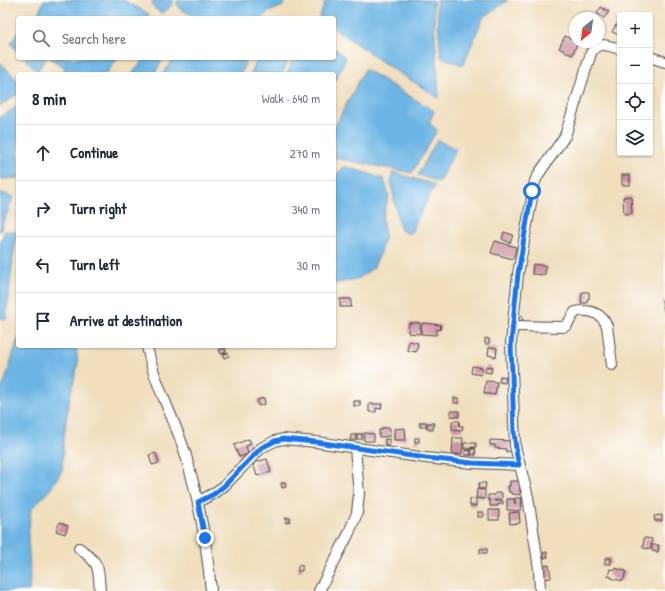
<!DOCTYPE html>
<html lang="en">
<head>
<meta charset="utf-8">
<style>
  body { margin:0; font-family:"Patrick Hand",sans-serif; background:#f6f6f7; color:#1f2937 }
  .controls { position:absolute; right:12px; top:12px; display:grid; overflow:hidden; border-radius:4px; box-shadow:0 1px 3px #0004 }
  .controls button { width:36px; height:36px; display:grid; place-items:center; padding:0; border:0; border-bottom:1px solid #e0e1e3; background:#fff; color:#1f2937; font:20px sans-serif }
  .compass { position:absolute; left:569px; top:12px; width:36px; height:36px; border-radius:50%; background:#fff; box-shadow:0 1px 3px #0004; rotate:209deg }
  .stop { position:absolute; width:12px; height:12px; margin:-9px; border:3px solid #1a73e8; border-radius:50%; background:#fff }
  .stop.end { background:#1a73e8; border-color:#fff; box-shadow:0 1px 4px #0008 }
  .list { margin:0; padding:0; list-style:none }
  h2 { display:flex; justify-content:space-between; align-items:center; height:52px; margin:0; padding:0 16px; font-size:17px }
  h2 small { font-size:13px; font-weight:400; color:#747a83 }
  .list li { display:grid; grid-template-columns:26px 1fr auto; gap:12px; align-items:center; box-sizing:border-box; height:56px; padding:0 16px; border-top:1px solid #e0e1e3 }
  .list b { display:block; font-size:15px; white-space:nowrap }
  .list em { font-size:13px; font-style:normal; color:#747a83 }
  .icon { flex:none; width:22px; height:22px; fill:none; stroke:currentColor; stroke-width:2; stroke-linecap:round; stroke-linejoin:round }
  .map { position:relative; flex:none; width:665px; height:591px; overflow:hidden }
  .search { position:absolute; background:#fff; box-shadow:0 1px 3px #0004; left:16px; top:16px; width:320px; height:44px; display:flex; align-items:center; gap:10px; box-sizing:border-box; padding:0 14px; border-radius:4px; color:#747a83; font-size:15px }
  .panel { position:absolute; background:#fff; box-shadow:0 1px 3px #0004; left:16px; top:72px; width:320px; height:276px; border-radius:4px }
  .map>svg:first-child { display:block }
  .water { fill:#6db5e4; stroke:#4c7088 }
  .building { fill:#cf93a6 }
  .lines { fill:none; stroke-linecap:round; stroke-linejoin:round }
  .minor-casing { stroke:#494641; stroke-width:12 }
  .minor { stroke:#fff; stroke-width:10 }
  .route { stroke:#1a73e8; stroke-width:5 }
</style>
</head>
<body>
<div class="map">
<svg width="665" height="591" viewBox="0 0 665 591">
  <rect width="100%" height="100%" fill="#fff"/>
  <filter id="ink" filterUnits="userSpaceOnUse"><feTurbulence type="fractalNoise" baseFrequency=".025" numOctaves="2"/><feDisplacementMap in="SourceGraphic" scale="8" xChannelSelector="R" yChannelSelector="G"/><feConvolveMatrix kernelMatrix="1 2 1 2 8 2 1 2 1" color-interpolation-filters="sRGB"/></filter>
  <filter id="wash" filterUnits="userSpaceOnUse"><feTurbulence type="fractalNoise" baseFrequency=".012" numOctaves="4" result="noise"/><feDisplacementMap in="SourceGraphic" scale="16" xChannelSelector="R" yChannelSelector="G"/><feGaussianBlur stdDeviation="0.9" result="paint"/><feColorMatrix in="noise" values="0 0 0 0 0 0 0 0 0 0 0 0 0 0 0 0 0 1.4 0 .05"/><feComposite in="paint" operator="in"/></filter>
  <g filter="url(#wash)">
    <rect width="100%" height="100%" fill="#f0debd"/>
    <!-- water -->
    <g class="water">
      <polygon points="44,0 123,0 149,14 147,18 36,18"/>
      <path d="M153 0H173V4L164 13C158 12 155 9 152 5Z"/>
      <polygon points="178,0 283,0 284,1 283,6 268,12 262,18 200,18 181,10 177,4"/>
      <polygon points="326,0 433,0 439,98 388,66 334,28 334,18 319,18"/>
      <polygon points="436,0 508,0 483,18 463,65 441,57"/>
      <polygon points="18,31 18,52 11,44"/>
      <polygon points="334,48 346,58 334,83 334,74 287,74 294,58 334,58"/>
      <polygon points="24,58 47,58 37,71"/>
      <polygon points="49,58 118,58 106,74 59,74 66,68"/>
      <polygon points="145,58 164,58 154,74 132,74"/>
      <polygon points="173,58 227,58 246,61 241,74 163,74"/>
      <polygon points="258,58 289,58 282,74 251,74"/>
      <polygon points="0,62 18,81 18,94 0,106"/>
      <path d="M365 69 434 111 429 123 437 130 412 173C393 169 374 166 356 162 348 160 341 160 334 157V128Z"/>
      <polygon points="18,106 18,178 1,179 0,178 0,117"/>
      <polygon points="437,140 456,149 439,182 418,175"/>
      <polygon points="345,166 384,179 389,196 382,218 385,236 379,256 373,268 359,278 334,284 334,177"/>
      <polygon points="393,172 435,185 410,234 401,230 399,225 391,183"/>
      <polygon points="0,192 13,197 0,232"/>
      <polygon points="5,231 16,232 6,319 0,318 0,244"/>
      <polygon points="18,338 18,346 76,346 78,363 69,401 64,435 62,470 50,490 31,509 28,536 30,575 29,591 0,591 0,393 5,381"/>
    </g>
    <g id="blocks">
      <!-- building -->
      <g class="building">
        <polygon points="601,7 609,12 604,18 597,13"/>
        <polygon points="616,25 620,27 619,35 612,32"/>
        <polygon points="565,36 575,41 575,42 578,42 572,55 559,48"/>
        <rect x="622" y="175" width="8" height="10"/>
        <polygon points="631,196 632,213 624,214 623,197"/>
        <polygon points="504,232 513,235 510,243 502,239"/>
        <polygon points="495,241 516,247 513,259 491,253"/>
        <polygon points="533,264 546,266 545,275 532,274"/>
        <polygon points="582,292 589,292 589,299 587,299 587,303 581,303"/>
        <rect x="340" y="299" width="11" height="8"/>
        <polygon points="662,300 665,300 665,311 664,311"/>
        <polygon points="519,315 523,316 522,322 518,321"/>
        <polygon points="409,323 420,323 420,334 408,333"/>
        <polygon points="422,323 441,325 440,330 437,329 436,335 421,334"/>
        <polygon points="485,338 489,339 489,344 485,344"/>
        <polygon points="409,341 418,343 416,352 407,350"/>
        <polygon points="489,347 497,348 496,357 488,355"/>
        <polygon points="225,348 226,352 221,354 219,350"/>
        <polygon points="228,353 229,356 224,358 223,354"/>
        <polygon points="472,366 483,368 481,375 471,373"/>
        <polygon points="486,366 492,367 491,373 485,372"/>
        <polygon points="500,376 506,377 505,383 499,382"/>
        <polygon points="486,381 497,382 495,395 484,393"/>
        <polygon points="264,398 265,404 258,406 257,400"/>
        <rect x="454" y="398" width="5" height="5"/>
        <rect x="354" y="401" width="6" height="5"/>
        <polygon points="369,404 382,404 381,409 376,408 376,412 369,412"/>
        <polygon points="451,411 459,411 459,417 451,416"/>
        <polygon points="452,421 460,421 459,426 463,426 462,431 452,430"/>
        <rect x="420" y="422" width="6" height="5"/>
        <polygon points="427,423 434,423 433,430 427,429"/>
        <polygon points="382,428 390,428 390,436 379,437 379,430 382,430"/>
        <polygon points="405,428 406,440 394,440 394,429"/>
        <polygon points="364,433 374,434 374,441 364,441"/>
        <rect x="357" y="434" width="5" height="5"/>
        <polygon points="351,435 356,435 356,440 350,440"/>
        <rect x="415" y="438" width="4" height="4"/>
        <polygon points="453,438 463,438 462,454 452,454"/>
        <polygon points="249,439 251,444 246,446 248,454 239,457 234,445"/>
        <rect x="385" y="439" width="4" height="7"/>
        <polygon points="490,440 511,441 511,451 506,452 506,449 495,448 495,445 490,445"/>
        <polygon points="464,443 476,443 476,448 471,447 471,449 464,449"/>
        <polygon points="475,448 476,455 471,455 471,449"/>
        <polygon points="471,450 471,455 465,455 465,451"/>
        <polygon points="156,453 159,463 152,465 149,455"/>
        <polygon points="267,459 271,472 257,476 253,463"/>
        <polygon points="510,481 520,481 520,493 523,492 523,495 512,494 512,493 509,492 508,486 510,486"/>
        <polygon points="285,482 286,487 282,488 281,483"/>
        <polygon points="479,483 486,483 485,489 478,489"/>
        <polygon points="477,489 485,490 485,499 476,498"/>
        <polygon points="495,493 502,493 502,500 494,500 494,501 503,501 503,504 498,504 498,506 490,506 490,500 488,500 488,495 495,495"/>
        <polygon points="515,498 522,498 521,510 514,511 514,510 507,510 507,499 514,499 515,504"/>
        <rect x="470" y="499" width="6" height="7"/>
        <rect x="489" y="510" width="10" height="10"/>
        <rect x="478" y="512" width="5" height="5"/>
        <polygon points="519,512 520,523 510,524 509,513"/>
        <polygon points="662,515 662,521 655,521 654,516"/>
        <polygon points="285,518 290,518 290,522 286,523"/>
        <polygon points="60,522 68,526 65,534 56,531"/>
        <polygon points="644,538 652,539 651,549 643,548"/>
        <polygon points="652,545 659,545 658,552 652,551"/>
        <rect x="480" y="549" width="7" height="4"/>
        <polygon points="547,552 548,557 544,558 543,553"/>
        <rect x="605" y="558" width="6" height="6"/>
        <polygon points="302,565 302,571 298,571 298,566"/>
        <polygon points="549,565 551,578 543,579 542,570 545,570 544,566"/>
        <polygon points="614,568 626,571 623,581 611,578 612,577 608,576 610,569 614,570"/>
      </g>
    </g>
  </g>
  <g filter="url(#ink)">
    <use href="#blocks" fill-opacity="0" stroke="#494641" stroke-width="1"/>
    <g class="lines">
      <!-- minor casing -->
      <g class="minor-casing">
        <g id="minor">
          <polyline points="650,57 665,62"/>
          <path d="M513 326 563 327 567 325 575 312C588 309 601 312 607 326L612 365"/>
          <path d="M147 346C154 385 175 418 186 456 199 500 207 545 211 591"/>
          <polyline points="198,502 214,493 224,486 261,448 275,441 283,439 316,442 426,458 472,463 519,465"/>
          <path d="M79 548C100 564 98 565 100 591"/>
          <polyline points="319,591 348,535 357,513 359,494 355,448"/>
          <path d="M540 591 539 569 528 497 515 446 511 343 518 274 535 181 540 172 565 136 591 53C597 40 609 46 620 49"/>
        </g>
      </g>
      <!-- minor -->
      <use href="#minor" class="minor"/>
    </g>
  </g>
  <g class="lines" filter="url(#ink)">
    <!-- route -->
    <polyline class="route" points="205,538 198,502 214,494 224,486 261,448 275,441 283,439 316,442 426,458 472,463 519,465 517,456 514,433 511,343 518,274 532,191"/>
  </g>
</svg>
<div class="controls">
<button>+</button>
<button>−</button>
<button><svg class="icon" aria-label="locate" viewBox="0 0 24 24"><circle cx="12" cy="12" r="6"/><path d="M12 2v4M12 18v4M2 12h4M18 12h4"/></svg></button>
<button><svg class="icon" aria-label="layers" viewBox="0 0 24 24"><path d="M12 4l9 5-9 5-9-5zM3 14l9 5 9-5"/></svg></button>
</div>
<svg class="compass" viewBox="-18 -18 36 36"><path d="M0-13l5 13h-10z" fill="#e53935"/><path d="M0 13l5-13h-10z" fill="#747a83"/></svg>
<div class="stop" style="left:532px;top:191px"></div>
<div class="stop end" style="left:205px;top:538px"></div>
<div class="search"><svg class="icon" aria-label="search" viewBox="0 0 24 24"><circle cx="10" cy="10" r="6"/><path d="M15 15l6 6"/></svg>Search here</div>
<section class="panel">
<h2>8 min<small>Walk · 640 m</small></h2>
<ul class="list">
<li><svg class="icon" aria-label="ahead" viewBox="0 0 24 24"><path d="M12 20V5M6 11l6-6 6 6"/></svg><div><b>Continue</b></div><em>270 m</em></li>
<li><svg class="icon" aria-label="right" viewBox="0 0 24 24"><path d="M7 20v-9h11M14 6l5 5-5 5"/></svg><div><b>Turn right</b></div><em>340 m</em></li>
<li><svg class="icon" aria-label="left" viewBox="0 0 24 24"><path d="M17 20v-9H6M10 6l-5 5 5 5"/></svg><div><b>Turn left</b></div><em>30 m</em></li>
<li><svg class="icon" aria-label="arrive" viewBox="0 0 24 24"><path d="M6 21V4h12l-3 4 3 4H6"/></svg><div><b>Arrive at destination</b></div></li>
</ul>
</section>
</div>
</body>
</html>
